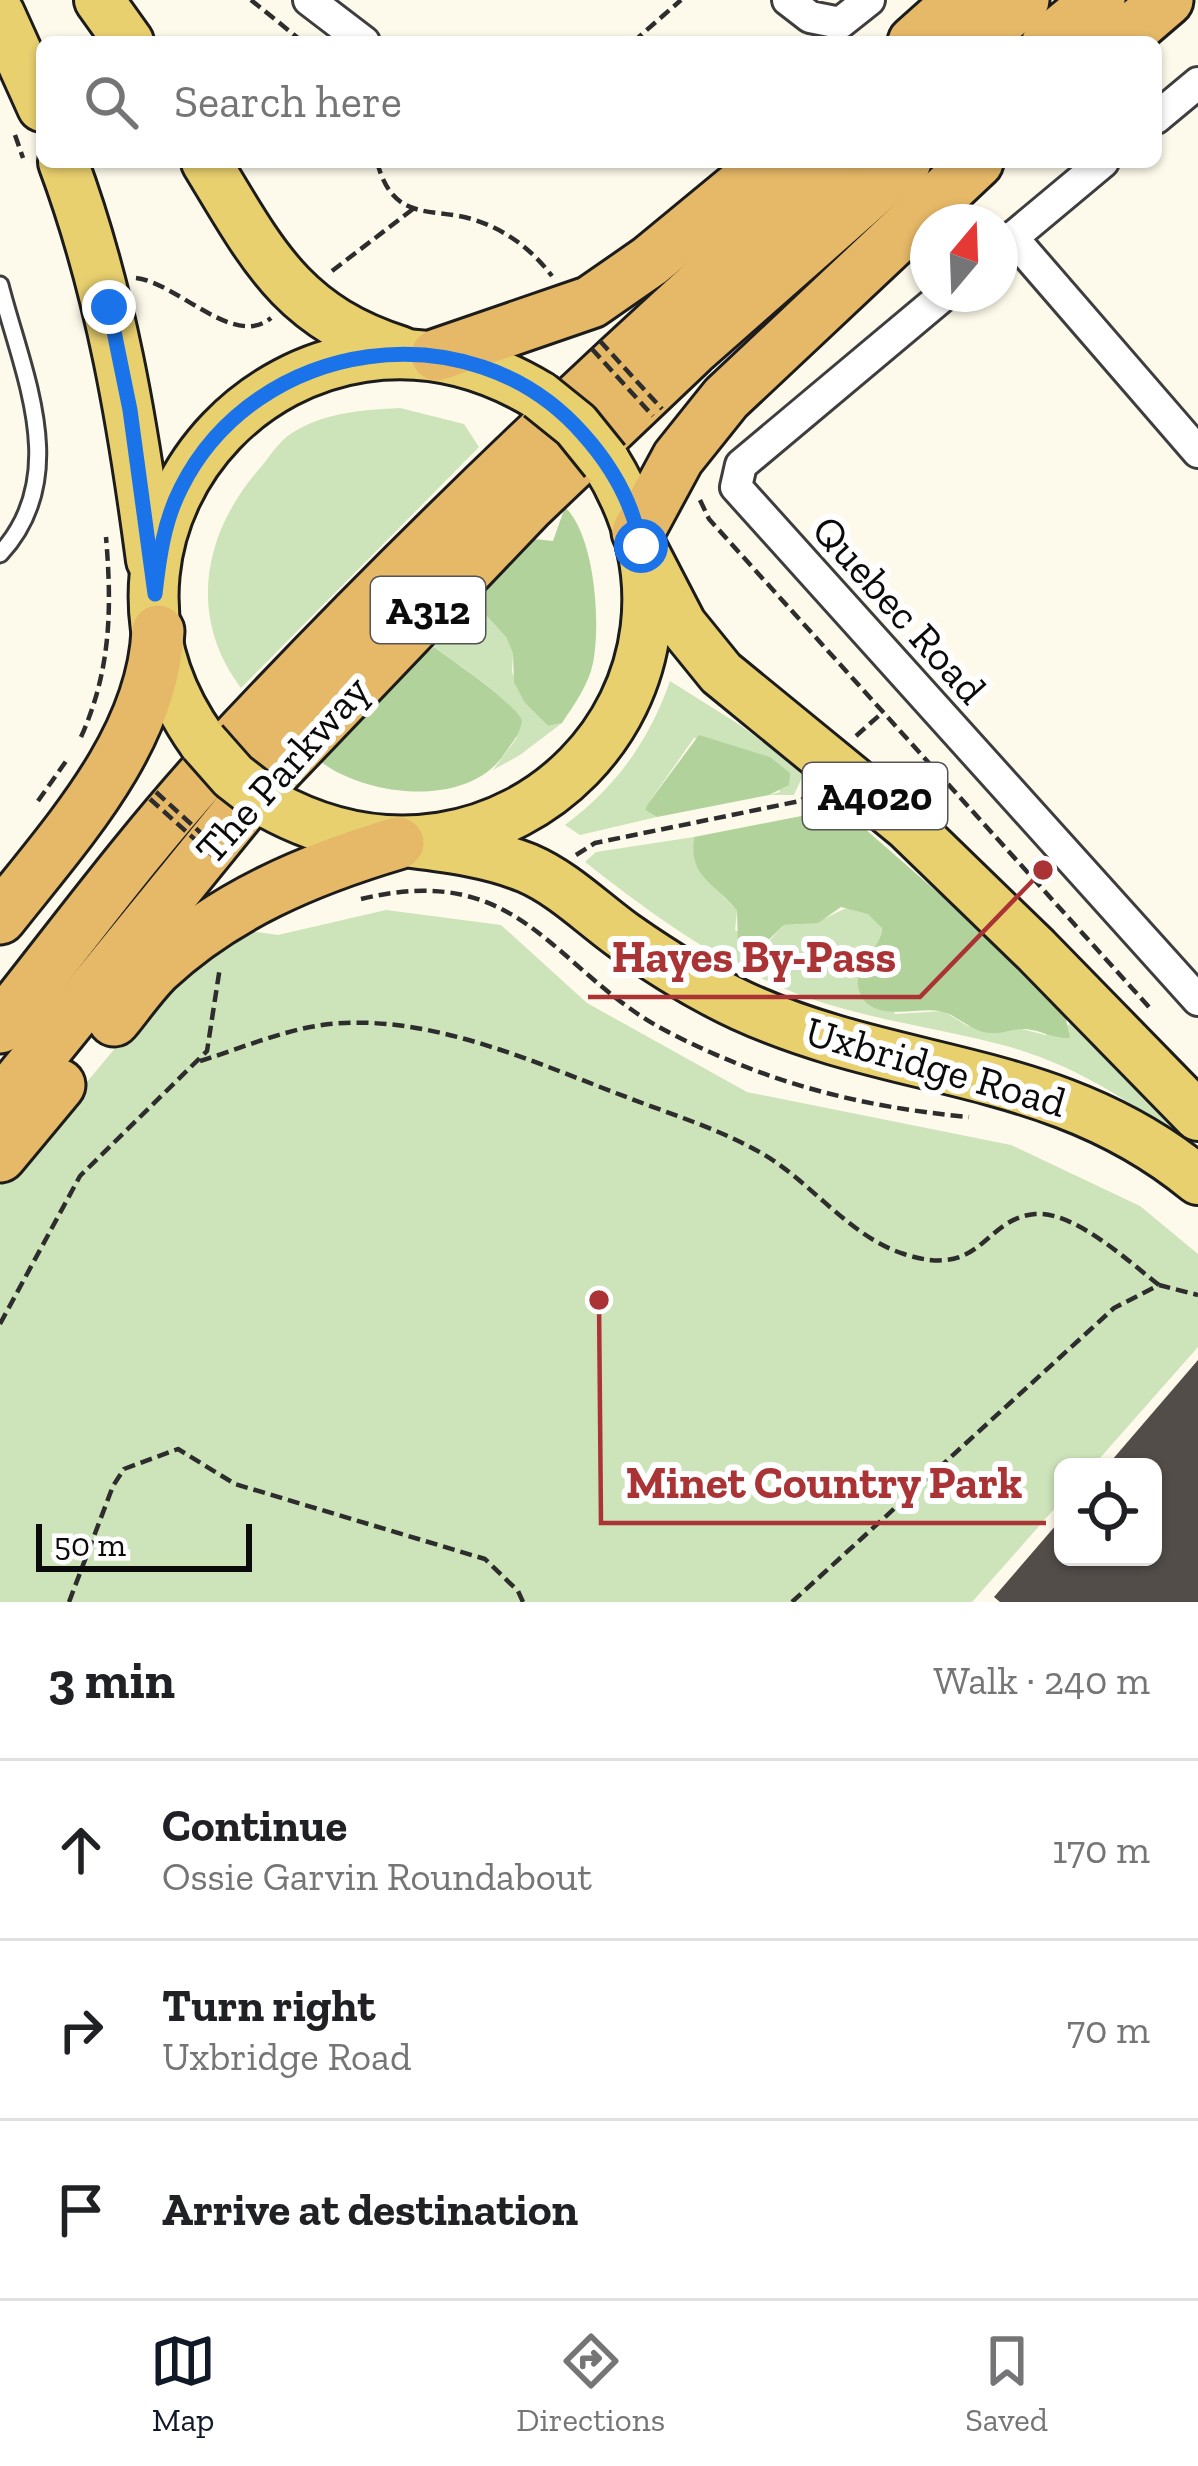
<!DOCTYPE html>
<html lang="en">
<head>
<meta charset="utf-8">
<style>
  body { margin:0; font-family:"Zilla Slab",serif; background:#f2f2f2; color:#202124 }
  .controls { position:absolute; right:36px; bottom:36px; display:grid; overflow:hidden; border-radius:18px; box-shadow:0 3px 9px #0004 }
  .controls button { width:108px; height:108px; display:grid; place-items:center; padding:0; border:0; border-bottom:3px solid #e0e0e0; background:#fff; color:#202124; font:60px sans-serif }
  .compass { position:absolute; left:910px; top:204px; width:108px; height:108px; border-radius:50%; background:#fff; box-shadow:0 3px 9px #0004; rotate:19deg }
  .scale { position:absolute; left:36px; bottom:30px; width:216px; box-sizing:border-box; padding-left:12px; border:6px solid #0b0b0b; border-top:0; font-size:33px; line-height:42px; white-space:nowrap; color:#0b0b0b; -webkit-text-stroke:9px #fff; paint-order:stroke }
  .stop { position:absolute; width:36px; height:36px; margin:-27px; border:9px solid #1a73e8; border-radius:50%; background:#fff }
  .stop.end { background:#1a73e8; border-color:#fff; box-shadow:0 3px 12px #0008 }
  .list { margin:0; padding:0; list-style:none }
  h2 { display:flex; justify-content:space-between; align-items:center; height:156px; margin:0; padding:0 48px; font-size:51px }
  h2 small { font-size:39px; font-weight:400; color:#757577 }
  .list li { display:grid; grid-template-columns:78px 1fr auto; gap:36px; align-items:center; box-sizing:border-box; height:180px; padding:0 48px; border-top:3px solid #e0e0e0 }
  .list b { display:block; font-size:45px; white-space:nowrap }
  .list p { margin:0; font-size:39px; white-space:nowrap; color:#757577 }
  .list em { font-size:39px; font-style:normal; color:#757577 }
  .icon { flex:none; width:66px; height:66px; fill:none; stroke:currentColor; stroke-width:2; stroke-linecap:round; stroke-linejoin:round }
  .map { position:relative; flex:none; width:1198px; height:1602px; overflow:hidden }
  .search { position:absolute; background:#fff; box-shadow:0 3px 9px #0004; left:36px; right:36px; top:36px; height:132px; display:flex; align-items:center; gap:30px; box-sizing:border-box; padding:0 42px; border-radius:18px; color:#757577; font-size:45px }
  .sheet { height:696px; background:#fff }
  nav { display:flex; justify-content:space-around; align-items:center; box-sizing:border-box; height:168px; border-top:3px solid #e0e0e0; background:#fff; font-size:33px; color:#757577 }
  nav a { display:grid; justify-items:center; gap:6px }
  nav .on { color:#111827 }
  .map>svg:first-child { display:block }
  .green { fill:#cde3b9 }
  .forest { fill:#b1d29a }
  .building { fill:#524d49 }
  .lines { fill:none; stroke-linecap:round; stroke-linejoin:round }
  .service-casing { stroke:#3e3e3e; stroke-width:21 }
  .minor-casing { stroke:#3e3e3e; stroke-width:36 }
  .primary-casing { stroke:#1c1c1c; stroke-width:54 }
  .trunk-casing { stroke:#1c1c1c; stroke-width:57 }
  .path { stroke:#2d2d2d; stroke-width:4.5; stroke-dasharray:12 6; stroke-linecap:butt }
  .service { stroke:#fff; stroke-width:15 }
  .minor { stroke:#fff; stroke-width:30 }
  .primary { stroke:#e9d06f; stroke-width:48 }
  .trunk { stroke:#e6b968; stroke-width:51 }
  .primary-bridge-casing { stroke:#1c1c1c; stroke-width:54; stroke-linecap:butt }
  .path-bridge { stroke:#2d2d2d; stroke-width:4.5; stroke-dasharray:12 6; stroke-linecap:butt }
  .primary-bridge { stroke:#e9d06f; stroke-width:48 }
  .route { stroke:#1a73e8; stroke-width:15 }
  .labels { text-anchor:middle; stroke-width:12; stroke-linejoin:round; paint-order:stroke }
  .shield { fill:#fff; stroke:#545454; stroke-width:3 }
  .shield-label { font-size:39px; font-weight:bold; fill:#0b0b0b }
  .street-label { font-size:42px; fill:#0b0b0b; stroke:#fff }
  .leader { fill:none; stroke:#aa3335; stroke-width:4.5 }
  .callout-dot { fill:#aa3335; stroke:#fff; stroke-width:4.5 }
  .callout-label { font-size:45px; text-anchor:middle; font-weight:bold; fill:#aa3335; stroke:#fff; stroke-width:12; stroke-linejoin:round; paint-order:stroke }
</style>
</head>
<body>
<div class="map">
<svg width="1198" height="1602" viewBox="0 0 1198 1602">
  <rect width="100%" height="100%" fill="#fdfaeb"/>
  <!-- green -->
  <g class="green">
    <path d="M400 408 464 424 479 447 241 688C187 616 203 532 261 467 270 456 280 440 292 433 325 412 363 410 400 408Z"/>
    <path d="M473 601 506 637 513 654 512 672 525 703 548 726 562 723 520 755 493 770 516 739 521 720C511 699 456 663 434 647Z"/>
    <path d="M670 681 740 725 804 773 794 795H769L780 792 770 757 694 738 647 805 645 810 657 817 580 835 565 825C616 787 649 741 670 681Z"/>
    <path d="M694 837C689 878 716 884 737 911L735 930 766 944 784 925C794 924 804 925 814 922 842 915 855 889 882 928L878 946 895 1014 943 1011 968 1026 1022 1029 1045 1035 1070 1024 1065 1015 1197 1142 1193 1150C1140 1106 1077 1066 1010 1047 938 1027 865 1020 795 993 717 962 650 913 585 862L596 852Z"/>
    <polygon points="386,910 501,925 587,1003 747,1092 1011,1145 1140,1206 1198,1254 1198,1347 1092,1467 1063,1467 1063,1499 972,1602 0,1602 0,1186 172,980 243,930 278,935"/>
  </g>
  <!-- forest -->
  <g class="forest">
    <path d="M565 507C595 536 601 623 593 663 589 684 574 705 562 723L548 726 525 703 514 682 513 654 506 637 473 601 534 539 553 541Z"/>
    <path d="M434 647C457 664 510 699 522 720 520 735 513 741 505 753 468 810 362 797 316 758L391 682Z"/>
    <polygon points="699,735 770,757 790,773 789,785 769,795 657,817 645,810 647,805"/>
    <path d="M832 810 848 814 952 905 1065 1015 1070 1038C1053 1039 1041 1030 1025 1029 1009 1028 998 1037 980 1031 966 1026 953 1013 939 1011 915 1007 865 1025 858 986 855 965 881 949 882 928L868 914 841 907 818 923 784 925 756 952 738 947 737 911C717 884 688 879 694 837Z"/>
  </g>
  <!-- building -->
  <polygon class="building" points="1198,1360 1198,1602 1000,1602 994,1597 1063,1517 1063,1557 1153,1557 1153,1467 1106,1467"/>
  <g class="lines">
    <!-- service casing -->
    <g class="service-casing">
      <path id="service" d="M0 285C23 375 72 476 0 554"/>
    </g>
    <!-- minor casing -->
    <g class="minor-casing">
      <g id="minor">
        <polyline points="309,0 364,42"/>
        <polyline points="788,0 810,17 840,23 869,0"/>
        <polyline points="1156,118 1198,83"/>
        <polyline points="1012,237 1198,452"/>
        <polyline points="1000,248 1103,162"/>
        <polyline points="945,294 741,465 736,487 1198,1000"/>
      </g>
    </g>
    <!-- primary casing -->
    <g class="primary-casing">
      <g id="primary">
        <polyline points="99,0 129,42"/>
        <polyline points="0,14 42,107"/>
        <path d="M63 162C111 291 133 424 151 560"/>
        <path d="M206 162C262 254 291 316 400 351"/>
        <polyline points="641,546 682,625 721,673 908,826 1036,950 1198,1116"/>
        <path d="M203 742C44 521 299 249 540 396"/>
        <path d="M269 804C505 935 747 687 605 461"/>
        <path d="M412 843C451 848 490 853 527 868 564 884 592 913 624 936 661 962 701 987 742 1006 899 1078 1056 1063 1198 1180"/>
      </g>
    </g>
    <!-- trunk casing -->
    <g class="trunk-casing">
      <g id="trunk">
        <polyline points="914,42 961,0"/>
        <polyline points="975,42 1023,0"/>
        <polyline points="1048,42 1099,0"/>
        <polyline points="1118,42 1167,0"/>
        <polyline points="437,355 591,302 650,261 770,162"/>
        <polyline points="638,532 678,458 726,398 977,162"/>
        <path d="M0 918C66 834 153 741 158 631"/>
        <path d="M114 1020C128 1003 141 984 156 969 224 905 310 869 398 843"/>
        <path d="M0 1027C71 938 140 844 217 760 413 549 622 352 838 162"/>
        <polyline points="0,1105 253,794 529,505 692,350 905,162"/>
        <polyline points="0,1156 59,1085"/>
      </g>
    </g>
    <!-- path -->
    <g class="path">
      <polyline points="251,0 303,42"/>
      <polyline points="633,42 681,0"/>
      <polyline points="15,135 23,158"/>
      <path d="M377 162C394 224 431 206 475 220 508 231 532 250 552 276"/>
      <polyline points="332,271 413,209"/>
      <path d="M136 278C178 283 234 349 271 318"/>
      <polyline points="700,500 709,519 1149,1007"/>
      <polyline points="856,736 883,712"/>
      <path d="M81 737C111 670 112 609 106 537"/>
      <polyline points="38,801 69,757"/>
      <polyline points="576,855 595,843 800,801 807,796"/>
      <path d="M361 899C525 859 553 974 672 1034 769 1083 860 1107 969 1117"/>
      <path d="M200 1061C239 1049 281 1031 322 1025 426 1011 535 1063 629 1098 673 1115 722 1130 763 1154 811 1182 850 1237 904 1254 983 1280 982 1219 1035 1214 1075 1211 1129 1262 1159 1285"/>
      <polyline points="0,1324 80,1176 207,1051 220,967"/>
      <polyline points="69,1602 113,1486 124,1469 178,1449 235,1484 485,1559 518,1591 523,1602"/>
      <polyline points="792,1602 1114,1308 1159,1285 1198,1295"/>
    </g>
    <!-- service -->
    <use href="#service" class="service"/>
    <!-- minor -->
    <use href="#minor" class="minor"/>
    <!-- primary -->
    <use href="#primary" class="primary"/>
    <!-- trunk -->
    <use href="#trunk" class="trunk"/>
    <!-- primary-bridge casing -->
    <g class="primary-bridge-casing">
      <g id="primary-bridge">
        <polyline points="540,396 576,425 605,461"/>
        <polyline points="203,742 233,776 269,804"/>
      </g>
    </g>
    <!-- path-bridge -->
    <g class="path-bridge">
      <polyline points="600,341 662,409"/>
      <polyline points="592,349 653,416"/>
      <polyline points="156,792 225,855"/>
      <polyline points="150,799 219,861"/>
    </g>
    <!-- primary-bridge -->
    <use href="#primary-bridge" class="primary-bridge"/>
  </g>
  <g class="lines">
    <!-- route -->
    <path class="route" d="M109 307 130 410 155 594C159 558 164 521 181 488 256 338 471 306 583 434 611 465 633 504 641 546"/>
  </g>
  <g class="labels">
    <!-- shield labels -->
    <g class="shield">
      <rect x="371" y="577" width="114" height="66" rx="9"/>
      <rect x="803" y="763" width="144" height="66" rx="9"/>
    </g>
    <g class="shield-label">
      <text x="428" y="624">A312</text>
      <text x="875" y="810">A4020</text>
    </g>
    <!-- street labels -->
    <g class="street-label">
      <text transform="translate(900 609) rotate(48)" y="15">Quebec Road</text>
      <text transform="translate(282 769) rotate(-48)" y="15">The Parkway</text>
      <text transform="translate(936 1066) rotate(16)" y="15">Uxbridge Road</text>
    </g>
  </g>
  <!-- callouts -->
  <path class="leader" d="M1043 870L920 997H588M599 1300L601 1523H1046"/>
  <g class="callout-dot">
    <circle cx="1043" cy="870" r="12"/>
    <circle cx="599" cy="1300" r="12"/>
  </g>
  <g class="callout-label">
    <text x="754" y="972">Hayes By-Pass</text>
    <text x="824" y="1498">Minet Country Park</text>
  </g>
</svg>
<div class="controls">
<button><svg class="icon" aria-label="locate" viewBox="0 0 24 24"><circle cx="12" cy="12" r="6"/><path d="M12 2v4M12 18v4M2 12h4M18 12h4"/></svg></button>
</div>
<svg class="compass" viewBox="-18 -18 36 36"><path d="M0-13l5 13h-10z" fill="#e53935"/><path d="M0 13l5-13h-10z" fill="#757577"/></svg>
<div class="scale">50 m</div>
<div class="stop" style="left:641px;top:546px"></div>
<div class="stop end" style="left:109px;top:307px"></div>
<div class="search"><svg class="icon" aria-label="search" viewBox="0 0 24 24"><circle cx="10" cy="10" r="6"/><path d="M15 15l6 6"/></svg>Search here</div>
</div>
<section class="sheet">
<h2>3 min<small>Walk · 240 m</small></h2>
<ul class="list">
<li><svg class="icon" aria-label="ahead" viewBox="0 0 24 24"><path d="M12 20V5M6 11l6-6 6 6"/></svg><div><b>Continue</b><p>Ossie Garvin Roundabout</p></div><em>170 m</em></li>
<li><svg class="icon" aria-label="right" viewBox="0 0 24 24"><path d="M7 20v-9h11M14 6l5 5-5 5"/></svg><div><b>Turn right</b><p>Uxbridge Road</p></div><em>70 m</em></li>
<li><svg class="icon" aria-label="arrive" viewBox="0 0 24 24"><path d="M6 21V4h12l-3 4 3 4H6"/></svg><div><b>Arrive at destination</b></div></li>
</ul>
</section>
<nav>
<a class="on"><svg class="icon" aria-label="map" viewBox="0 0 24 24"><path d="M3 6l6-2 6 2 6-2v14l-6 2-6-2-6 2zM9 4v14M15 6v14"/></svg>Map</a>
<a><svg class="icon" aria-label="directions" viewBox="0 0 24 24"><path d="M12 3l9 9-9 9-9-9zM9 14v-3h6M13 9l2 2-2 2"/></svg>Directions</a>
<a><svg class="icon" aria-label="saved" viewBox="0 0 24 24"><path d="M7 4h10v16l-5-4-5 4z"/></svg>Saved</a>
</nav>
</body>
</html>
